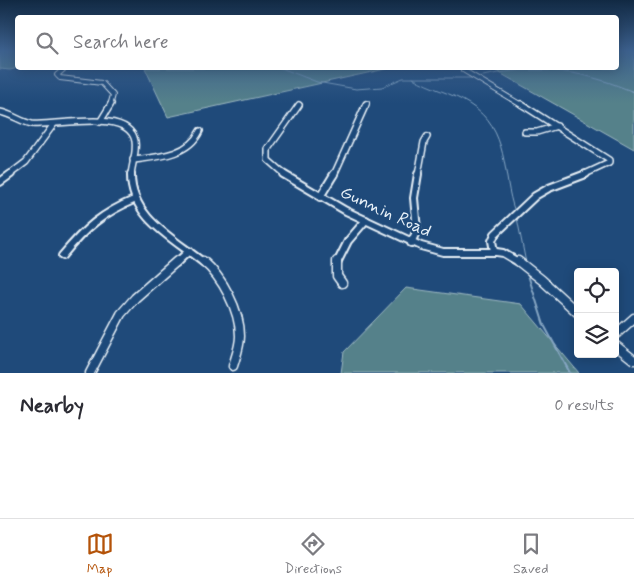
<!DOCTYPE html>
<html lang="en">
<head>
<meta charset="utf-8">
<style>
  body { margin:0; font-family:Mynerve,sans-serif; background:#f7f7f7; color:#2b2b33 }
  .controls { position:absolute; right:15px; bottom:15px; display:grid; overflow:hidden; border-radius:5px; box-shadow:0 2px 12px #0003 }
  .controls button { width:45px; height:45px; display:grid; place-items:center; padding:0; border:0; border-bottom:1px solid #e1e1e2; background:#fff; color:#2b2b33; font:25px sans-serif }
  .list { margin:0; padding:0; list-style:none }
  h2 { display:flex; justify-content:space-between; align-items:center; height:65px; margin:0; padding:0 20px; font-size:21px }
  h2 small { font-size:16px; font-weight:400; color:#7c7c81 }
  .icon { flex:none; width:28px; height:28px; fill:none; stroke:currentColor; stroke-width:2; stroke-linecap:round; stroke-linejoin:round }
  .map { position:relative; flex:none; width:634px; height:373px; overflow:hidden }
  .search { position:absolute; background:#fff; box-shadow:0 2px 12px #0003; left:15px; right:15px; top:15px; height:55px; display:flex; align-items:center; gap:12px; box-sizing:border-box; padding:0 18px; border-radius:5px; color:#7c7c81; font-size:19px }
  .sheet { height:145px; background:#fff }
  nav { display:flex; justify-content:space-around; align-items:center; box-sizing:border-box; height:70px; border-top:1px solid #e1e1e2; background:#fff; font-size:14px; color:#7c7c81 }
  nav a { display:grid; justify-items:center; gap:2px }
  nav .on { color:#b45309 }
  .map>svg:first-child { display:block }
  .green { fill:#55818a; stroke:#9eb9c1 }
  .lines { fill:none; stroke-linecap:round; stroke-linejoin:round }
  .stream-far1 { stroke:#86a6c3; stroke-width:1 }
  .stream { stroke:#86a6c3; stroke-width:2 }
  .minor-far3-casing { stroke:#e8f1f8; stroke-width:6 }
  .minor-far2-casing { stroke:#e8f1f8; stroke-width:8 }
  .minor-far1-casing { stroke:#e8f1f8; stroke-width:10 }
  .minor-casing { stroke:#e8f1f8; stroke-width:11 }
  .minor-far3 { stroke:#1f4a7a; stroke-width:4 }
  .minor-far2 { stroke:#1f4a7a; stroke-width:5 }
  .minor-far1 { stroke:#1f4a7a; stroke-width:6 }
  .minor { stroke:#1f4a7a; stroke-width:8 }
  .labels { text-anchor:middle; stroke-width:4.5; stroke-linejoin:round; paint-order:stroke }
  .street-label { font-size:18px; fill:#e8f1f8; stroke:#1f4a7a }
</style>
</head>
<body>
<div class="map">
<svg width="634" height="373" viewBox="0 0 634 373">
  <rect width="100%" height="100%" fill="#1f4a7a"/>
  <filter id="ink" filterUnits="userSpaceOnUse"><feTurbulence type="fractalNoise" baseFrequency=".02" numOctaves="2"/><feDisplacementMap in="SourceGraphic" scale="10" xChannelSelector="R" yChannelSelector="G"/><feConvolveMatrix kernelMatrix="1 2 1 2 8 2 1 2 1" color-interpolation-filters="sRGB"/></filter>
  <g filter="url(#ink)">
    <!-- green -->
    <g class="green">
      <polygon points="0,50 17,50 18,68 10,70 0,69"/>
      <polygon points="617,50 634,50 634,149 491,68 616,68"/>
      <polygon points="145,68 390,68 168,117"/>
      <polygon points="406,288 521,304 579,373 341,373 344,352"/>
    </g>
    <g class="lines">
      <!-- stream-far1 -->
      <g class="stream-far1">
        <polyline points="281,68 317,82 356,89 382,87 403,78 472,78"/>
        <path d="M483 76C523 67 562 68 601 80 612 83 623 88 634 92"/>
        <path d="M413 78C431 89 452 93 469 104 511 130 501 174 515 212"/>
        <polyline points="517,218 526,263"/>
      </g>
      <!-- stream -->
      <polyline class="stream" points="528,275 544,325 570,373"/>
      <!-- minor-far3 casing -->
      <g class="minor-far3-casing">
        <g id="minor-far3">
          <polyline points="65,68 57,75 60,78 102,83 113,95 110,106"/>
          <polyline points="463,70 523,106"/>
          <polyline points="366,106 367,103"/>
        </g>
      </g>
      <!-- minor-far2 casing -->
      <g class="minor-far2-casing">
        <g id="minor-far2">
          <polyline points="521,104 609,160 609,163 583,175"/>
          <path d="M0 112C12 114 21 122 32 124 55 127 129 107 135 141 137 152 132 164 131 175"/>
          <polyline points="100,122 111,104"/>
          <polyline points="525,132 537,132 557,126"/>
          <path d="M133 160C157 157 188 156 200 131"/>
          <polyline points="9,175 26,162 54,124"/>
          <polyline points="285,175 268,160 268,149 299,105"/>
          <polyline points="334,175 366,104"/>
          <polyline points="418,175 424,142 427,137"/>
        </g>
      </g>
      <!-- minor-far1 casing -->
      <g class="minor-far1-casing">
        <g id="minor-far1">
          <path d="M131 174C130 218 175 239 204 263"/>
          <polyline points="283,174 346,211 421,246 443,252 496,252 503,253 520,263"/>
          <polyline points="0,182 11,174"/>
          <polyline points="320,197 334,174"/>
          <polyline points="411,243 417,230 414,198 418,174"/>
          <polyline points="494,251 492,241 495,234 535,196 549,188 586,174"/>
          <path d="M62 256C85 228 102 213 136 199"/>
          <polyline points="176,263 189,251"/>
          <polyline points="337,263 348,241 366,220"/>
        </g>
      </g>
      <!-- minor casing -->
      <g class="minor-casing">
        <g id="minor">
          <path d="M203 261C222 277 240 310 240 336 240 346 236 356 233 366"/>
          <polyline points="337,261 337,276 342,283"/>
          <polyline points="518,261 542,280 578,313"/>
          <polyline points="615,335 634,318"/>
          <polyline points="615,345 634,360"/>
          <polyline points="90,373 121,314 135,298 177,261"/>
        </g>
      </g>
      <!-- minor-far3 -->
      <use href="#minor-far3" class="minor-far3"/>
      <!-- minor-far2 -->
      <use href="#minor-far2" class="minor-far2"/>
      <!-- minor-far1 -->
      <use href="#minor-far1" class="minor-far1"/>
      <!-- minor -->
      <use href="#minor" class="minor"/>
    </g>
  </g>
  <!-- sky -->
  <linearGradient id="sky" x2="0" y2="1"><stop stop-color="#112943"/><stop offset="0.49" stop-color="#3c608d"/><stop offset="1" stop-color="#3c608d" stop-opacity="0"/></linearGradient>
  <rect width="634" height="103" fill="url(#sky)"/>
  <g class="labels">
    <!-- street labels -->
    <g class="street-label">
      <text transform="translate(386 211) rotate(25)" y="6">Gunnin Road</text>
    </g>
  </g>
</svg>
<div class="controls">
<button><svg class="icon" aria-label="locate" viewBox="0 0 24 24"><circle cx="12" cy="12" r="6"/><path d="M12 2v4M12 18v4M2 12h4M18 12h4"/></svg></button>
<button><svg class="icon" aria-label="layers" viewBox="0 0 24 24"><path d="M12 4l9 5-9 5-9-5zM3 14l9 5 9-5"/></svg></button>
</div>
<div class="search"><svg class="icon" aria-label="search" viewBox="0 0 24 24"><circle cx="10" cy="10" r="6"/><path d="M15 15l6 6"/></svg>Search here</div>
</div>
<section class="sheet">
<h2>Nearby<small>0 results</small></h2>
<ul class="list">
</ul>
</section>
<nav>
<a class="on"><svg class="icon" aria-label="map" viewBox="0 0 24 24"><path d="M3 6l6-2 6 2 6-2v14l-6 2-6-2-6 2zM9 4v14M15 6v14"/></svg>Map</a>
<a><svg class="icon" aria-label="directions" viewBox="0 0 24 24"><path d="M12 3l9 9-9 9-9-9zM9 14v-3h6M13 9l2 2-2 2"/></svg>Directions</a>
<a><svg class="icon" aria-label="saved" viewBox="0 0 24 24"><path d="M7 4h10v16l-5-4-5 4z"/></svg>Saved</a>
</nav>
</body>
</html>
